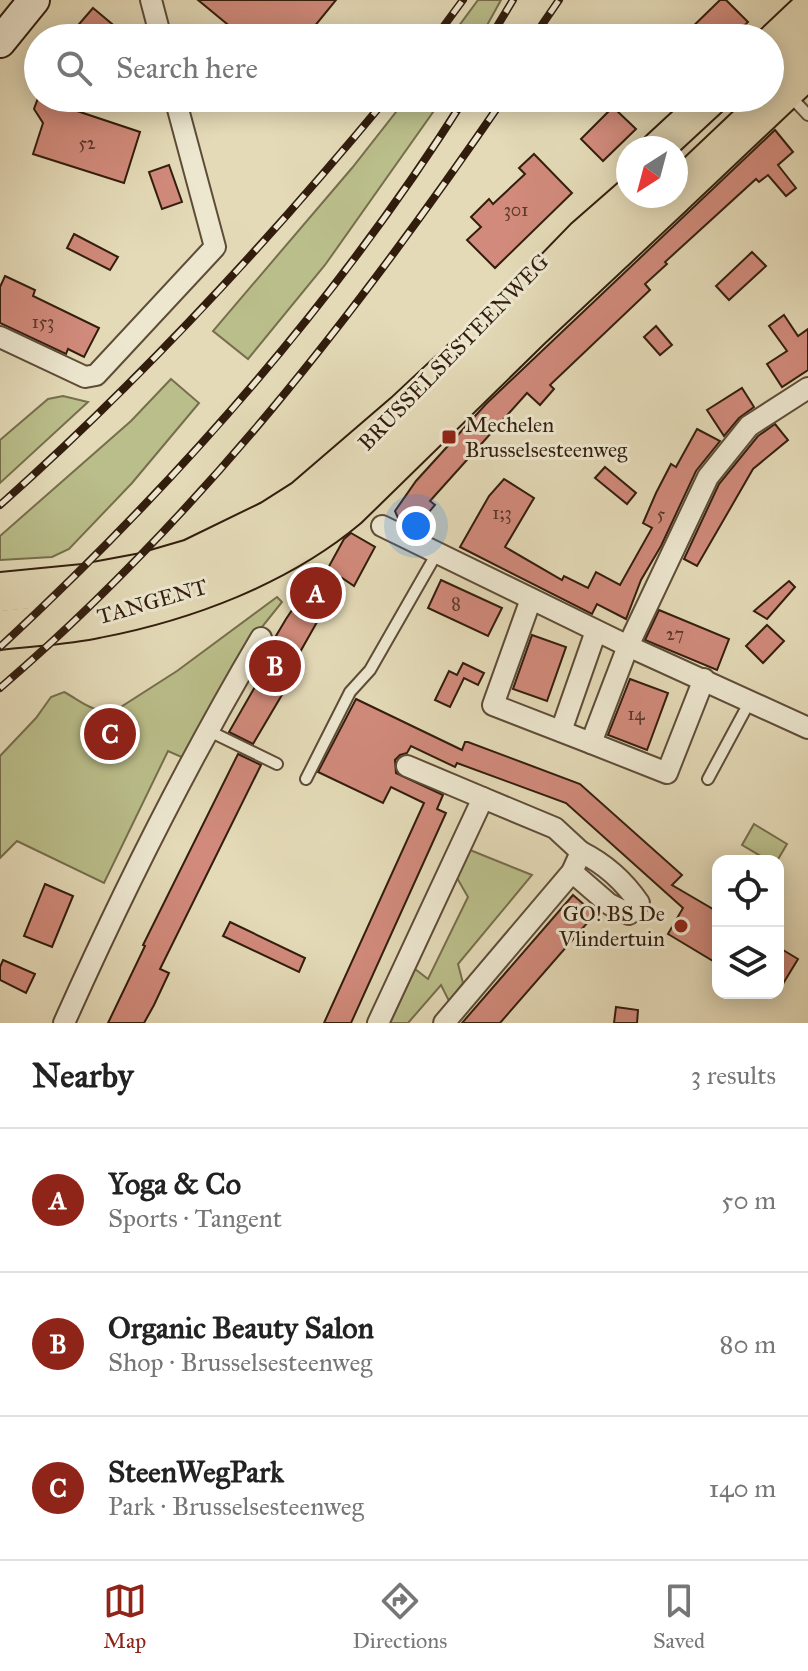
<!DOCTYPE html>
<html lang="en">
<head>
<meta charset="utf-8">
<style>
  body { margin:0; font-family:"IM FELL Great Primer",serif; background:#f6f6f6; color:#222 }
  .controls { position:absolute; right:24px; bottom:24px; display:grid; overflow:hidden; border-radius:16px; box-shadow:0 4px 20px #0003 }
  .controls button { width:72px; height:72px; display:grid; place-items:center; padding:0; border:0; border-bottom:2px solid #e0e0e0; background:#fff; color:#222; font:40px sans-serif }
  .compass { position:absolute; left:616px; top:136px; width:72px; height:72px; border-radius:50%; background:#fff; box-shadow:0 4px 20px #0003; rotate:216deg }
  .you { position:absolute; left:416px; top:526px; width:28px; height:28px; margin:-20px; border:6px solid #fff; border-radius:50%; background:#1a73e8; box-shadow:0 0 0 12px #1a73e833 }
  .badge { display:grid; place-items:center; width:52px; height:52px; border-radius:50%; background:#8f2418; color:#fff; font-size:26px; font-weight:700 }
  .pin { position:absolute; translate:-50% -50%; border:4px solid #fff; box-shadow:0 2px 8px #0006 }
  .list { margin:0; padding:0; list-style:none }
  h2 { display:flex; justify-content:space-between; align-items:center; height:104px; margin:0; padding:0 32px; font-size:34px }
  h2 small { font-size:26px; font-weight:400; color:#767676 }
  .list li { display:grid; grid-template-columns:52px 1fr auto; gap:24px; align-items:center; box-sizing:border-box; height:144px; padding:0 32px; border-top:2px solid #e0e0e0 }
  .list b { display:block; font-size:30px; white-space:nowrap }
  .list p { margin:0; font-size:26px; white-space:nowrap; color:#767676 }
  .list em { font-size:26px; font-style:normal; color:#767676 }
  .icon { flex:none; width:44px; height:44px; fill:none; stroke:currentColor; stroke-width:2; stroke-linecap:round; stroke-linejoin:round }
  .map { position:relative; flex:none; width:808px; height:1023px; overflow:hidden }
  .search { position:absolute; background:#fff; box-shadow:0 4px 20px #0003; left:24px; right:24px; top:24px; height:88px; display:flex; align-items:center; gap:20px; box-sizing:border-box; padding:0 28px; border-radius:44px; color:#767676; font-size:30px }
  .sheet { height:536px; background:#fff }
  nav { display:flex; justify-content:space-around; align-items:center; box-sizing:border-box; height:112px; border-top:2px solid #e0e0e0; background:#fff; font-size:22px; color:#767676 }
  nav a { display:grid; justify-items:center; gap:4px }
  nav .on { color:#8f2418 }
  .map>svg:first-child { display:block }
  .green { fill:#babe8a; stroke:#766e4c; stroke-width:2 }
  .building { fill:#d18a7b; stroke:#321d0d; stroke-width:2 }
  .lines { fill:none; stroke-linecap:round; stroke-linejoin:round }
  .lane-casing { stroke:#5e4c38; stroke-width:14 }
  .street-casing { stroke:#5e4c38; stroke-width:24 }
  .secondary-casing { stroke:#321d0d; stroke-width:34 }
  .primary-casing { stroke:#321d0d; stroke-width:36 }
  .highway-casing { stroke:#321d0d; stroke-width:42 }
  .lane { stroke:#ede7d0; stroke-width:10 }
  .street { stroke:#ede7d0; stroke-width:20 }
  .secondary { stroke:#ede7d0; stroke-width:30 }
  .primary { stroke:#e4dab7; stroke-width:32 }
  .highway { stroke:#e4dab7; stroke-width:38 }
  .rail-casing { stroke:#321d0d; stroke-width:8 }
  .rail { stroke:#ede7d0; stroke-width:5; stroke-dasharray:15; stroke-linecap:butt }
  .poi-dot { fill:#8f2418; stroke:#ede7d0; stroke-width:3 }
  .labels { text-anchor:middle; stroke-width:6; stroke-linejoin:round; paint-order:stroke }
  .number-label { font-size:18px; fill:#5a3828 }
  .street-label { font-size:22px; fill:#321d0d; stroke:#ede7d0 }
  .poi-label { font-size:22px; fill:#321d0d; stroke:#ede7d0; text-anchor:start }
</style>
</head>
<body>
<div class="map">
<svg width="808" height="1023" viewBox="0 0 808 1023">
  <rect width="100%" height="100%" fill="#e4dab7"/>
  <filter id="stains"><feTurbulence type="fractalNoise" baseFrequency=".0025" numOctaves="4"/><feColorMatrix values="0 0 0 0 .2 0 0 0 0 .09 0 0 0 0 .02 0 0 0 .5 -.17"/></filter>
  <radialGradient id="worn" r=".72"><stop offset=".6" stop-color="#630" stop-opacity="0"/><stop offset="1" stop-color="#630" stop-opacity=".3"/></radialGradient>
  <!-- green -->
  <g class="green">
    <polygon points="478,0 501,0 480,38 450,38"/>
    <polygon points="407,98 443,98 325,265 248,359 213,331 352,168"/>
    <polygon points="171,379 199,403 132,483 69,549 52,557 0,560 0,536 131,421"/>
    <polygon points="63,396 88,402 0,483 0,440 48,399"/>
    <path d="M277 597 282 602 249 643 186 759 168 751 104 883 17 841 0 858V756L36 718 51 697 64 692C83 702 93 714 116 710L177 671Z"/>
    <polygon points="754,824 787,844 777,861 769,861 742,845"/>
    <polygon points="470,850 532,875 458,964 463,983 449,1001 441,985 408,1023 390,1023 415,969 428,979 468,897 457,878"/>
  </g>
  <!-- building -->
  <g class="building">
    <polygon points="198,0 336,0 305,38 244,38"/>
    <polygon points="720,0 726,0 748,22 731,38 681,38"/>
    <polygon points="93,8 118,29 111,38 67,38"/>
    <polygon points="38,98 140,132 124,183 33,154 43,123 34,109"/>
    <polygon points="613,107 636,129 603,161 581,139"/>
    <polygon points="775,130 793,152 778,165 796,188 786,196 768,175 759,182 756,179 665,262 667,264 645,284 650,290 550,385 554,389 540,405 527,393 430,501 435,505 416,527 398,518 395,511 416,481 486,404"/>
    <polygon points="534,154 572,193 495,268 467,240 481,227 471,217 489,199 493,204 525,174 519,168"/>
    <polygon points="169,165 182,202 162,209 149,172"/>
    <polygon points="74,234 118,257 110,270 67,248"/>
    <polygon points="752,252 766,266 729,300 716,286"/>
    <polygon points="5,276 35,290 33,296 99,328 84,357 68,349 66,354 0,323 0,287"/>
    <polygon points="784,315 798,336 808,329 808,370 782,387 767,364 787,351 769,326"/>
    <polygon points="656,326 672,345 660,355 644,337"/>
    <polygon points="742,388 754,407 739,418 724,436 707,410"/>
    <polygon points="775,424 788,440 753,469 697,566 684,559 719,484 758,436"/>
    <polygon points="697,429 720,441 696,471 661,546 641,580 626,619 597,604 592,614 460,547 489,496 504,479 534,498 505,547 562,580 564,576 588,588 596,572 620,585 652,528 643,523 656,493 671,464 676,467"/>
    <polygon points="605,467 636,493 627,504 595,478"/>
    <polygon points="351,533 375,547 354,586 342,578 291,668 296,671 253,744 229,732 279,645 273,641 286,619 321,567 327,570 344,539"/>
    <polygon points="441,580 502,608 488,636 428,608"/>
    <polygon points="789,581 795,587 767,619 754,611"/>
    <polygon points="659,610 729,639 717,670 645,640"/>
    <polygon points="767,625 784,641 763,663 746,646"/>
    <polygon points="532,635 566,647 547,701 513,689"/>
    <polygon points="463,663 484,673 478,685 464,678 450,707 435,700 449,671 457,675"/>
    <polygon points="630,679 668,693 647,750 608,735"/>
    <polygon points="356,699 462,750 465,742 468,742 580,784 682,875 672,885 718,912 718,964 668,934 683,908 566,803 457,763 455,767 411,746 407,753 400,755 395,760 396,773 443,795 437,809 446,813 351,1023 324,1023 424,803 391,787 383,803 318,772"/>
    <polygon points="238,754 261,765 160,969 169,973 154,1005 144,1023 108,1023 145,946 143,945"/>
    <polygon points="45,884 73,896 52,947 24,936"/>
    <polygon points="573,895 595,914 500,1023 462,1023"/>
    <polygon points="230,922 305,958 299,972 223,936"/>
    <polygon points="778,947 798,959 778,992"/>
    <polygon points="3,960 35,974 26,993 0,980 0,967"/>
    <polygon points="616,1007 638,1010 637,1023 614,1023"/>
  </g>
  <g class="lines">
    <!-- lane casing -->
    <g class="lane-casing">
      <g id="lane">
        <polyline points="790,96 808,115"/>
        <polyline points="207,730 277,764"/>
        <polyline points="306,779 350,692 370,670 437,553"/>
        <polyline points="708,779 750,701"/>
      </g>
    </g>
    <!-- street casing -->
    <g class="street-casing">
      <g id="street">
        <polyline points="151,0 161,38"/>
        <polyline points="0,337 85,377 96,375 215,247 175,98"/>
        <polyline points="382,526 628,646 808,728"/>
        <polyline points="531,599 493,705 591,743"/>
        <polyline points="704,679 667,773 591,743 628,646 708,477 749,426 808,388"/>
        <polyline points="561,731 596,631"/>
        <polyline points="407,766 483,798"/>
        <path d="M572 872 609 904 629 914 639 903C624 881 605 864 581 852"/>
        <path d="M64 1023C123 891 187 763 261 638"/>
        <polyline points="378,1023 483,798 555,828 581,852 572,872 444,1023"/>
      </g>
    </g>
    <!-- secondary casing -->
    <g class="secondary-casing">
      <polyline id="secondary" points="0,42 34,0"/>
    </g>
    <!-- primary casing -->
    <g class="primary-casing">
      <g id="primary">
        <polyline points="770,44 808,8"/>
        <polyline points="658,148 712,98"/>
      </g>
    </g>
    <!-- highway casing -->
    <g class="highway-casing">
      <g id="highway">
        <polyline points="770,68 808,32"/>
        <polyline points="676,193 808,68"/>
        <polyline points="0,592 84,584 143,573 191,559 271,520 304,499 404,413 524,301 585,238 633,196"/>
        <path d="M0 630C32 626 66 625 97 618 185 601 279 566 348 508L530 330 673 196"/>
      </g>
    </g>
    <!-- lane -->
    <use href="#lane" class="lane"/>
    <!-- street -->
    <use href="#street" class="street"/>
    <!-- secondary -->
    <use href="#secondary" class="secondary"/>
    <!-- primary -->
    <use href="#primary" class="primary"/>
    <!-- highway -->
    <use href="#highway" class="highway"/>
    <!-- rail casing -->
    <g class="rail-casing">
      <g id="rail">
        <polyline points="435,38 463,0"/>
        <polyline points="490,38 513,0"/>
        <polyline points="533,38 559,0"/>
        <path d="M0 505C141 380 267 243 387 98"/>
        <path d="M0 647C177 483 336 303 465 98"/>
        <path d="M0 688C199 517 356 314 504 98"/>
      </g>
    </g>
    <!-- rail -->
    <use href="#rail" class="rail"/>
  </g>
  <!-- markers -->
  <g class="poi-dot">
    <rect x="441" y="429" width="16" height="16" rx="4"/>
    <circle cx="681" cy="926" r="8"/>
  </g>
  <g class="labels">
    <!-- number labels -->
    <g class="number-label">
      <text x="87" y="149">52</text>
      <text x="516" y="216">301</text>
      <text x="43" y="328">153</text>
      <text x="502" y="519">1;3</text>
      <text x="661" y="520">5</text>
      <text x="456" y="610">8</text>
      <text x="675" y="640">27</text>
      <text x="636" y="720">14</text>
    </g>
    <!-- street labels -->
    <g class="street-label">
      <text transform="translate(453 352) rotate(-46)" y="8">BRUSSELSESTEENWEG</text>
      <text transform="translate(152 601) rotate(-16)" y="8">TANGENT</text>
    </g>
    <!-- poi labels -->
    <g class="poi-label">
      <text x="465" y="432">Mechelen<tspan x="465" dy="25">Brusselsesteenweg</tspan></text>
      <text x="665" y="921" text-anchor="end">GO! BS De<tspan x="665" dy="25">Vlindertuin</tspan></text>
    </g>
  </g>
  <rect width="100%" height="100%" filter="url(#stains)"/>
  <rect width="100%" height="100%" fill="url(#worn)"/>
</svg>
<div class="controls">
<button><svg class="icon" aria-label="locate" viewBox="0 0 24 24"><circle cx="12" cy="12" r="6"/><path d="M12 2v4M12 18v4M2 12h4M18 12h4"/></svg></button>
<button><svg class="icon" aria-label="layers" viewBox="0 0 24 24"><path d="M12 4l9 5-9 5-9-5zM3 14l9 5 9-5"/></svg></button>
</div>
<svg class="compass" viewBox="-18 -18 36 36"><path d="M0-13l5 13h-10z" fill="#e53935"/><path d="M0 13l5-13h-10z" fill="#767676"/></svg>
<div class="you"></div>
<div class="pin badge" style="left:316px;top:593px">A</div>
<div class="pin badge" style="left:275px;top:666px">B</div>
<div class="pin badge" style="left:110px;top:734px">C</div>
<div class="search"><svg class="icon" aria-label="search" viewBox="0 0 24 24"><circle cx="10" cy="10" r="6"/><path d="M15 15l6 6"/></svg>Search here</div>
</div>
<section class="sheet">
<h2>Nearby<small>3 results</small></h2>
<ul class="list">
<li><span class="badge">A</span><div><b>Yoga &amp; Co</b><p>Sports · Tangent</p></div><em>50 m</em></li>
<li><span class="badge">B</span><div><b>Organic Beauty Salon</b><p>Shop · Brusselsesteenweg</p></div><em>80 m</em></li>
<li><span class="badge">C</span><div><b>SteenWegPark</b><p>Park · Brusselsesteenweg</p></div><em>140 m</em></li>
</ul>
</section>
<nav>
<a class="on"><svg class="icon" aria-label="map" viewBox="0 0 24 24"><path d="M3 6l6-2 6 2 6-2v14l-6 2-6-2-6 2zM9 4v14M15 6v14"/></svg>Map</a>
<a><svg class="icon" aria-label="directions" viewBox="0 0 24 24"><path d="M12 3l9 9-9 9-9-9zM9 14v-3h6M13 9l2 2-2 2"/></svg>Directions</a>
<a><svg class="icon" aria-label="saved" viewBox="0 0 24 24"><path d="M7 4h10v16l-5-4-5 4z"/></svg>Saved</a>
</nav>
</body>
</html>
